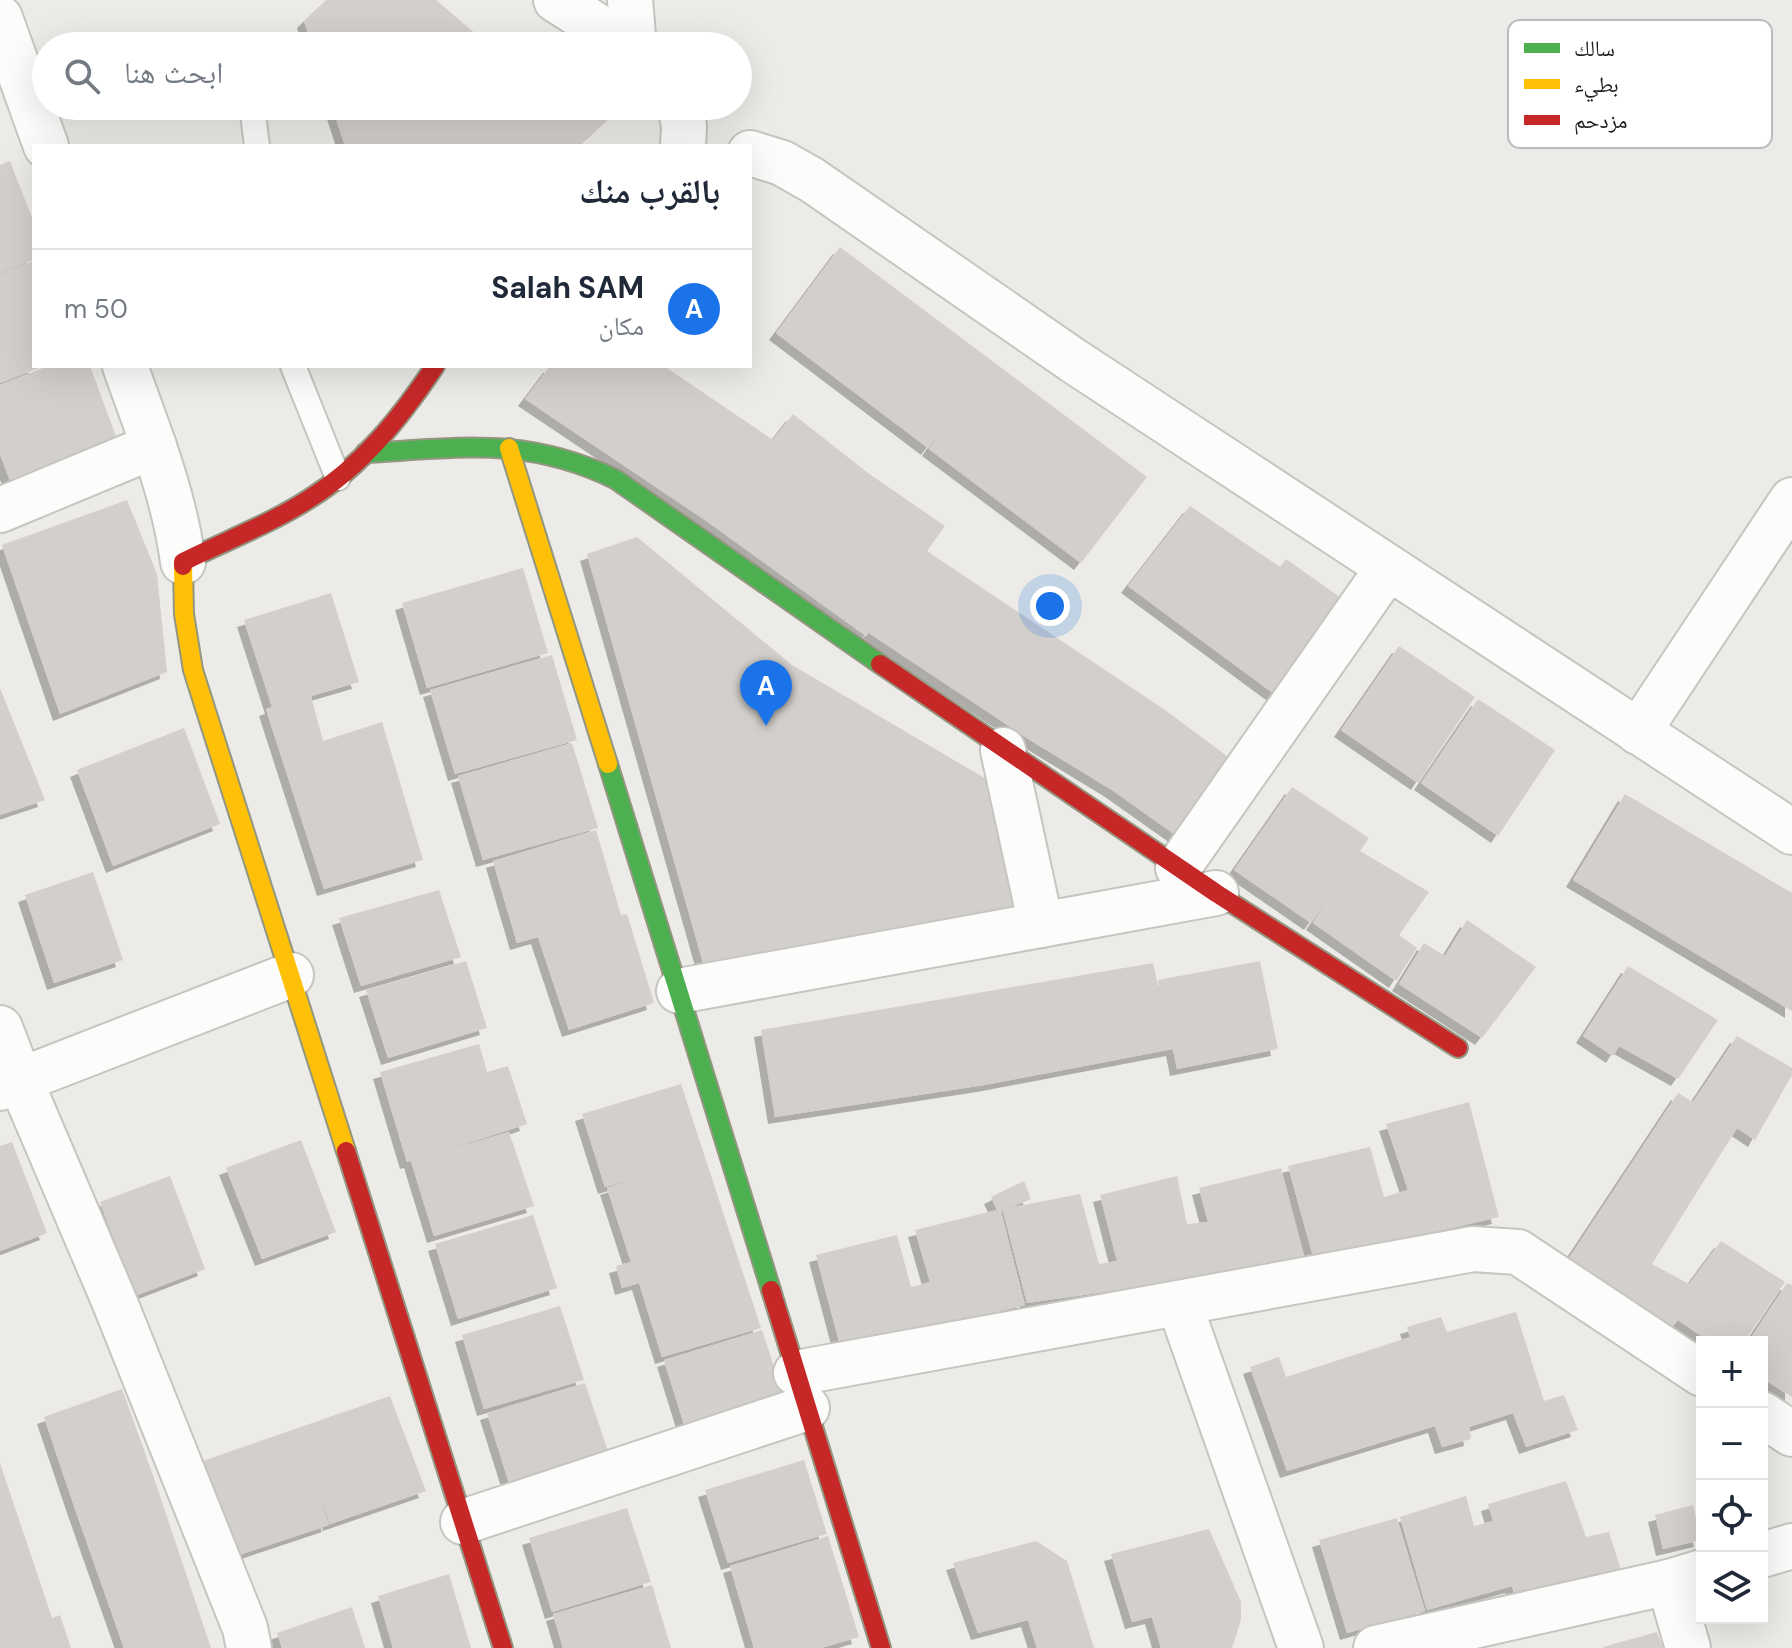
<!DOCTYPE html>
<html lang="ar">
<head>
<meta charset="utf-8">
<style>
  body { margin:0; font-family:"DM Sans","Noto Naskh Arabic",sans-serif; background:#f6f6f7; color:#1f2937; direction:rtl }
  .controls { position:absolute; right:24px; bottom:24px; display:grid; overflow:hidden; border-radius:0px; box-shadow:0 8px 32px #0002 }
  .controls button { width:72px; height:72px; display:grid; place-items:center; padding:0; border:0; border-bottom:2px solid #e0e1e3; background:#fff; color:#1f2937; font:40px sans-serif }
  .you { position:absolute; left:1050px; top:606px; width:28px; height:28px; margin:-20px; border:6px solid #fff; border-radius:50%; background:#1a73e8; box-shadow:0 0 0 12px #1a73e833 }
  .badge { display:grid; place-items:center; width:52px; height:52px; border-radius:50%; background:#1a73e8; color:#fff; font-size:26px; font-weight:700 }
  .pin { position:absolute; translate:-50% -66px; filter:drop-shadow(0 2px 4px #0008) }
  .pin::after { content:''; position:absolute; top:42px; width:28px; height:24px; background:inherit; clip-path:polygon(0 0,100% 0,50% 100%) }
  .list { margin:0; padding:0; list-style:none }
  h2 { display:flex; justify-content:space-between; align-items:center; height:104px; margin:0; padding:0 32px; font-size:34px }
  h2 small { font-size:26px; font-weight:400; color:#747a83 }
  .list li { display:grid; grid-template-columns:52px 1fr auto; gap:24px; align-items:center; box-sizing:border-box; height:120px; padding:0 32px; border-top:2px solid #e0e1e3 }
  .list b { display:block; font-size:30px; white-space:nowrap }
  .list p { margin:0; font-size:26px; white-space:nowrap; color:#747a83 }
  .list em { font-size:26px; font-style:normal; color:#747a83 }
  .icon { flex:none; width:44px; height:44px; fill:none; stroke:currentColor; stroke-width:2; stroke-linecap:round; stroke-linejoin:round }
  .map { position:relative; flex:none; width:1792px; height:1648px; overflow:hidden; direction:ltr }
  .search { position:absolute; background:#fff; box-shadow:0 8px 32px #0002; left:32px; top:32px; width:720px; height:88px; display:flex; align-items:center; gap:20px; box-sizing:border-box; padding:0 28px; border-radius:44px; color:#747a83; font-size:30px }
  .panel { position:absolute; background:#fff; box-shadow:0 8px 32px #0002; left:32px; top:144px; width:720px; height:224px; border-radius:0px; direction:rtl }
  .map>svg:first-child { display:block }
  .building { fill:#d2cfcc; filter:url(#shadow) }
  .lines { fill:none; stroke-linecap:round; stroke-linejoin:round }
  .lane-casing { stroke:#c6c5c3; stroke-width:28 }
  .street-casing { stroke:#c6c5c3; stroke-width:48 }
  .fast-casing { stroke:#939680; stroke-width:22 }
  .slow-casing { stroke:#939680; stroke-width:22 }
  .jam-casing { stroke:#939680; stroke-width:22 }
  .lane { stroke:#fcfcfb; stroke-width:24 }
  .street { stroke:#fcfcfb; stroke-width:44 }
  .fast { stroke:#4caf50; stroke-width:18 }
  .slow { stroke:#ffc107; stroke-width:18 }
  .jam { stroke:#c62828; stroke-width:18 }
  .key { fill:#fff; stroke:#bcbcbc; stroke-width:2 }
  .key-label { font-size:22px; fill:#1f1f1f }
</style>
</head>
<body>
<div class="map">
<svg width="1792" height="1648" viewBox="0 0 1792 1648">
  <defs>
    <filter id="shadow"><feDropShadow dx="-7" dy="7" stdDeviation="0" flood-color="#0004"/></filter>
  </defs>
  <rect width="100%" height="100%" fill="#edebe7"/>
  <!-- building -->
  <g class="building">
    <polygon points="326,0 436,0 490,46 312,46 304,21"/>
    <polygon points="332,106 622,106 579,146 345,146"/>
    <polygon points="10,161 34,223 34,260 0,273 0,165"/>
    <polygon points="840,247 1147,477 1081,563 929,449 949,420 928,448 776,333"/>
    <polygon points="34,261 34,366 44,366 0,383 0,274"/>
    <polygon points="48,366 90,366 120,447 13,489 0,454 0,385"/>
    <polygon points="550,366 664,366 773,440 793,414 868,473 945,526 927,551 1165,710 1235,762 1184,841 1112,790 1030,740 869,633 882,614 866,636 708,522 525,399"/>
    <polygon points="127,500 157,574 167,672 60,714 2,545"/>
    <polygon points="1190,506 1280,567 1286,559 1351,605 1281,699 1128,586"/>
    <polygon points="637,537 792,665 1000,787 1028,916 707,977 587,554"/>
    <polygon points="523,568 548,653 427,688 402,603"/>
    <polygon points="331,593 359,682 311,696 323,741 382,722 423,860 324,889 266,709 272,707 244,620"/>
    <polygon points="1399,646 1475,697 1418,783 1341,730"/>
    <polygon points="552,655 577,740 455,774 430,690"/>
    <polygon points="0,688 45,800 0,815"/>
    <polygon points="1478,699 1555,750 1498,836 1421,783"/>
    <polygon points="184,728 220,824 113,866 77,770"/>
    <polygon points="572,743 598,828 483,860 458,776"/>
    <polygon points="1292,787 1369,838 1360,851 1429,892 1399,935 1417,948 1396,981 1313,923 1331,895 1311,923 1234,870"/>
    <polygon points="1625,794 1792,893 1792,1011 1573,880"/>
    <polygon points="596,830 621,915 627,914 654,1003 569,1030 538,937 517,943 493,861"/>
    <polygon points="93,872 123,960 54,983 25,895"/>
    <polygon points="439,890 461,957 361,986 339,918"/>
    <polygon points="1467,920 1536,967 1482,1038 1399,984 1424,943 1445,956"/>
    <polygon points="466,961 487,1028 388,1058 366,990"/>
    <polygon points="1260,961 1278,1049 1177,1069 1173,1049 984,1085 775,1117 761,1030 1153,963 1163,1007 1158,980"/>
    <polygon points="1628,966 1718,1020 1678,1079 1619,1046 1613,1056 1583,1036"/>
    <polygon points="1737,1036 1792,1068 1792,1075 1755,1140 1737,1128 1652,1264 1689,1284 1721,1241 1785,1282 1744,1342 1710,1342 1678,1320 1672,1327 1567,1261 1678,1093 1693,1102"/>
    <polygon points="479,1044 487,1072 508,1066 527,1124 425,1157 509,1132 534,1206 434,1236 411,1161 407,1162 380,1072"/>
    <polygon points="681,1084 761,1328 662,1357 639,1283 622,1288 616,1266 631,1262 607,1188 650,1174 605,1187 582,1114"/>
    <polygon points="1469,1102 1499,1217 1314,1260 1288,1166 1370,1147 1384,1197 1408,1190 1386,1124"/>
    <polygon points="301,1140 336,1232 262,1259 226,1168"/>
    <polygon points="12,1142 47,1233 0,1251 0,1146"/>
    <polygon points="1281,1168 1306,1264 1223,1280 1125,1289 1027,1303 1003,1211 1001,1212 1025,1305 841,1349 816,1255 897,1235 911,1287 930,1282 915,1230 997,1210 991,1197 1024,1181 1031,1199 1009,1208 1080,1194 1099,1264 1117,1261 1100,1195 1177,1176 1187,1224 1208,1222 1199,1188"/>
    <polygon points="170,1176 205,1269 135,1296 100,1202"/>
    <polygon points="533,1215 557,1288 458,1319 435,1244"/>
    <polygon points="1787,1283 1792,1285 1792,1397 1762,1378 1762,1342 1748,1342"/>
    <polygon points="560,1306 584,1380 484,1409 462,1335"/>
    <polygon points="1516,1312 1544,1401 1564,1395 1578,1430 1526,1447 1513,1413 1469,1427 1471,1439 1442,1447 1435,1426 1287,1471 1250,1367 1279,1357 1286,1377 1410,1337 1407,1327 1441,1317 1447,1332"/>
    <polygon points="762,1330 786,1404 687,1434 664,1360"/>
    <polygon points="585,1383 610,1457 510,1486 487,1413"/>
    <polygon points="122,1389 155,1481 211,1648 124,1648 74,1506 44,1417"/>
    <polygon points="390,1396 426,1491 330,1524 308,1467 329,1525 233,1557 197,1463"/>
    <polygon points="804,1460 827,1534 728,1563 705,1490"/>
    <polygon points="0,1463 52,1618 60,1615 71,1648 0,1648"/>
    <polygon points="1566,1481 1586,1537 1609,1532 1623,1577 1596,1585 1593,1574 1515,1597 1512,1586 1427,1610 1400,1517 1466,1496 1474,1526 1493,1521 1488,1504"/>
    <polygon points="1693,1505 1701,1540 1663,1549 1655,1515"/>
    <polygon points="627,1508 651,1582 552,1612 529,1538"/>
    <polygon points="1397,1518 1425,1611 1347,1633 1319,1540"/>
    <polygon points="1209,1529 1241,1602 1241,1620 1232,1648 1161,1648 1152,1617 1132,1622 1111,1554"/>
    <polygon points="828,1536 859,1637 821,1648 754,1648 730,1566"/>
    <polygon points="1036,1541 1067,1561 1094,1648 1037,1648 1028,1620 978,1633 953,1563"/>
    <polygon points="449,1574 471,1648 393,1648 378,1596"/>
    <polygon points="652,1585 671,1648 563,1648 553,1614"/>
    <polygon points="352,1607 365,1648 282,1648 277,1633"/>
    <polygon points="1657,1632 1663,1648 1603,1648 1603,1647"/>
  </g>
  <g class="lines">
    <!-- lane casing -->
    <g class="lane-casing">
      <g id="lane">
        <polyline points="252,106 257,146"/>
        <polyline points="293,366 338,478"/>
      </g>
    </g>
    <!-- street casing -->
    <g class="street-casing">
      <g id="street">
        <polyline points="556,0 629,46"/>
        <polyline points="630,0 634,46"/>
        <polyline points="0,18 46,146"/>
        <polyline points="680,106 684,126 683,146"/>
        <polyline points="750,153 782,163 812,180 1074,361 1792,832"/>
        <path d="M125 366C148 431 174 493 183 562"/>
        <polyline points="0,510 154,446"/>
        <polyline points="1638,732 1792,500"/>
        <polyline points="1003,750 1041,925"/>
        <polyline points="1178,868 1388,568"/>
        <polyline points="679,991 1216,893"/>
        <polyline points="0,1028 20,1080 115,1303 245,1628 249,1648"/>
        <polyline points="0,1088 291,975"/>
        <polyline points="1179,1303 1301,1648"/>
        <polyline points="796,1373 1473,1249 1518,1252 1702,1374"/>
        <polyline points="1762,1414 1792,1434"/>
        <polyline points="463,1522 807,1408"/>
        <polyline points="1762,1555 1792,1546"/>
        <polyline points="1669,1582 1688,1648"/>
        <polyline points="1376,1648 1669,1582 1702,1572"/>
      </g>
    </g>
    <!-- fast casing -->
    <g class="fast-casing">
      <g id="fast">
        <path d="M365 453C460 448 525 436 615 479L880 664"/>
        <polyline points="608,764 771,1290"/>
      </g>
    </g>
    <!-- slow casing -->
    <g class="slow-casing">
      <g id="slow">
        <polyline points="509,448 608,764"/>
        <polyline points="183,566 184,614 193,670 346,1151"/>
      </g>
    </g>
    <!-- jam casing -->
    <g class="jam-casing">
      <g id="jam">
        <path d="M183 566V562C225 541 270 524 309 499 362 466 401 417 435 366"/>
        <polyline points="880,664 1216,893 1458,1048"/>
        <polyline points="346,1151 503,1648"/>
        <polyline points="771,1290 881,1648"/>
      </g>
    </g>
    <!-- lane -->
    <use href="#lane" class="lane"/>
    <!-- street -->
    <use href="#street" class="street"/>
    <!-- fast -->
    <use href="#fast" class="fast"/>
    <!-- slow -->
    <use href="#slow" class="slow"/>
    <!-- jam -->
    <use href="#jam" class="jam"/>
  </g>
  <!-- legend -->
  <rect x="1508" y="20" width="264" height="128" rx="12" class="key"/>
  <rect x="1524" y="43" width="36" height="10" fill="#4caf50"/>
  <rect x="1524" y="79" width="36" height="10" fill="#ffc107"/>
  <rect x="1524" y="115" width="36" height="10" fill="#c62828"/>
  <g class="key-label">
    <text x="1574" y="56">سالك</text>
    <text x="1574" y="92">بطيء</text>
    <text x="1574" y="128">مزدحم</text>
  </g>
</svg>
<div class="controls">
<button>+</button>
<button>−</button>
<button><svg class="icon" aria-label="locate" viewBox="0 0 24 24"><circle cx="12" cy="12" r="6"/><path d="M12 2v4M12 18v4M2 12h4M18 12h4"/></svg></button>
<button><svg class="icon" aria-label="layers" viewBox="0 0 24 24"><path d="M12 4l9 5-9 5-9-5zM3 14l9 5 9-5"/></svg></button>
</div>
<div class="you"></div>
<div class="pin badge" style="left:766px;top:726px">A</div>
<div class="search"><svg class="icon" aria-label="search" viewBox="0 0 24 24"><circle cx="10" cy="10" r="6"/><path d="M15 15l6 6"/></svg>ابحث هنا</div>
<section class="panel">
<h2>بالقرب منك<small></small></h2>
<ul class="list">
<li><span class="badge">A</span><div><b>Salah SAM</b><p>مكان</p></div><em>50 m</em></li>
</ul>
</section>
</div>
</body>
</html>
